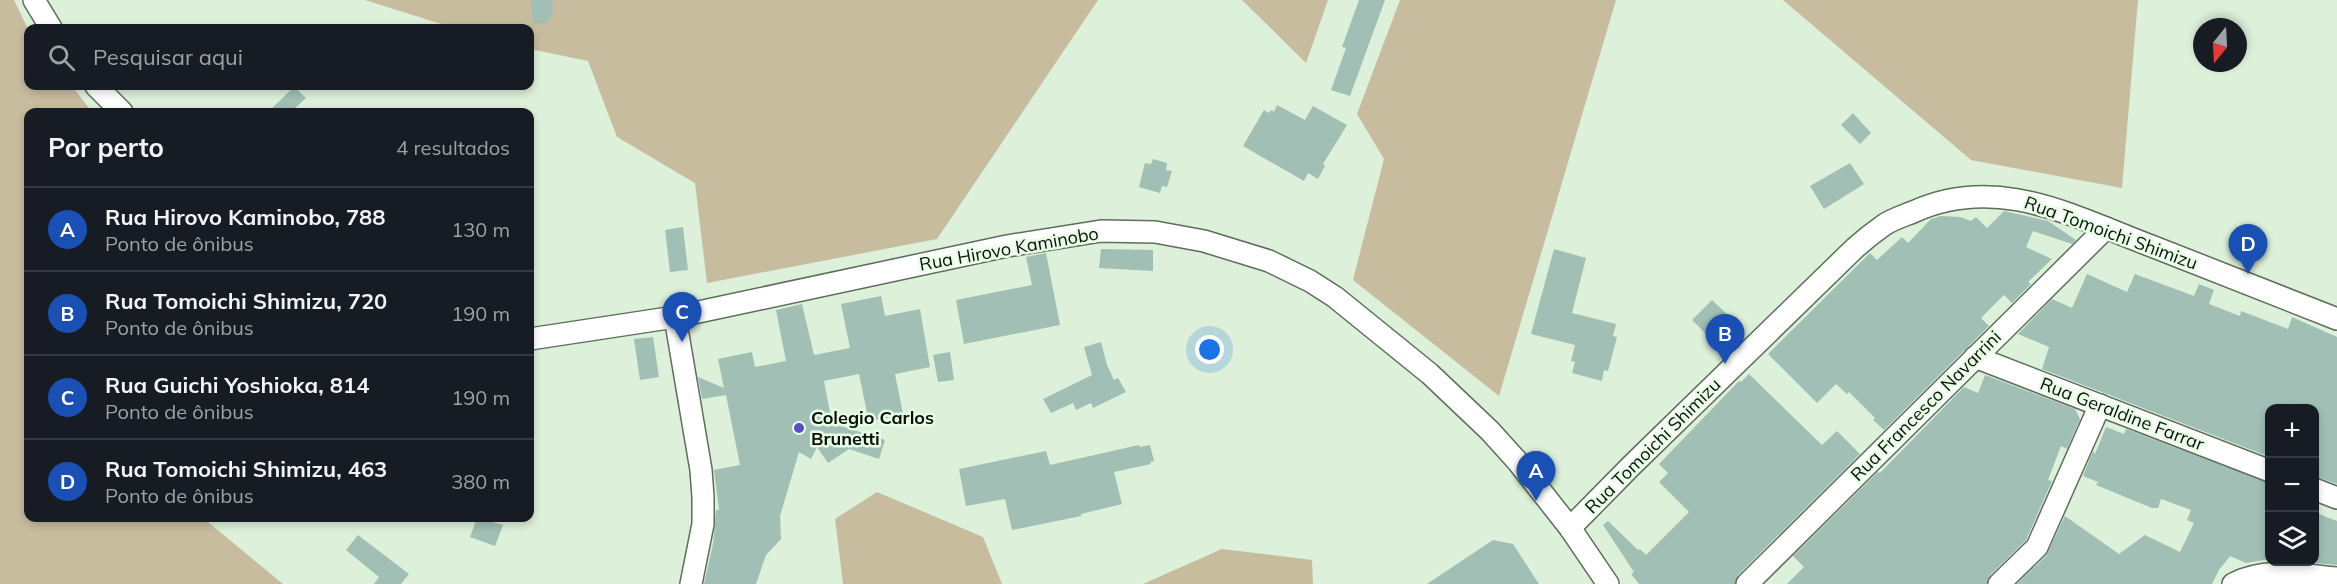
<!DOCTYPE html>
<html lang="pt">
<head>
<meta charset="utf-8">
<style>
  body { margin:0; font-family:Mulish,sans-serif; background:#242831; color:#f1f3f6 }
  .controls { position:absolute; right:18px; bottom:18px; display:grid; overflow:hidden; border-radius:12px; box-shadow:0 3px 9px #0003 }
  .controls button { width:54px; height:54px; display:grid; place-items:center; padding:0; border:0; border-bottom:2px solid #363941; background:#171b24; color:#f1f3f6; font:30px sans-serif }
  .compass { position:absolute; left:2193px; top:18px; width:54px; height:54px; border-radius:50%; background:#171b24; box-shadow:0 3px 9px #0003; rotate:198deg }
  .you { position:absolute; left:1210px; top:350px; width:21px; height:21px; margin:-15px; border:4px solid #fff; border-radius:50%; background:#1a73e8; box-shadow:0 0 0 9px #1a73e833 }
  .badge { display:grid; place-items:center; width:39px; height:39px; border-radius:50%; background:#2563eb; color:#fff; font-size:20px; font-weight:700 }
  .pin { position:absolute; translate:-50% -50px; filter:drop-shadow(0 2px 3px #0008) }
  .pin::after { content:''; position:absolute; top:32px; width:21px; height:18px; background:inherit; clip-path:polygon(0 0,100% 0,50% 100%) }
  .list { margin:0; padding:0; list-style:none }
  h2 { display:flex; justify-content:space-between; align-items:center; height:78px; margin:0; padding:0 24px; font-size:26px }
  h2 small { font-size:20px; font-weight:400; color:#9ea1a6 }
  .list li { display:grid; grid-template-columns:39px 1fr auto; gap:18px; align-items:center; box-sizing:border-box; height:84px; padding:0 24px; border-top:2px solid #363941 }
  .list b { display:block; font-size:22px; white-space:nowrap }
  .list p { margin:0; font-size:20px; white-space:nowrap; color:#9ea1a6 }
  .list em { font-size:20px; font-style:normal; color:#9ea1a6 }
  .icon { flex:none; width:33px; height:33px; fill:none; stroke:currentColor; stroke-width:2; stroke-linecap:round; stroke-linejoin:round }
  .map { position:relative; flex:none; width:2337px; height:584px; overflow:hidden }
  .search { position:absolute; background:#171b24; box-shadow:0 3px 9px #0003; left:24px; top:24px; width:510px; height:66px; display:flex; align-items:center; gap:15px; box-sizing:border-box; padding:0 21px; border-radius:12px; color:#9ea1a6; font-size:22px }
  .panel { position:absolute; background:#171b24; box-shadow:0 3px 9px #0003; left:24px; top:108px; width:510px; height:414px; border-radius:12px }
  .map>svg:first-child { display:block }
  .green { fill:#c8bc9f }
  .building { fill:#a1bfb4 }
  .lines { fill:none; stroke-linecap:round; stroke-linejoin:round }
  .minor-casing { stroke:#5d6e5b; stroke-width:24 }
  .minor { stroke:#fff; stroke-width:21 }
  .poi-dot { fill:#594dc5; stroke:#e9fee7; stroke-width:2 }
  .labels { text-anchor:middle; stroke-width:5; stroke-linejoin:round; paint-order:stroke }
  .street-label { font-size:18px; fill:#0b120a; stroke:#e9fee7 }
  .poi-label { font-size:18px; font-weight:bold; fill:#0b120a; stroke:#e9fee7; text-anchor:start }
</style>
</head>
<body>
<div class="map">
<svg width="2337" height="584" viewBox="0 0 2337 584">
  <rect width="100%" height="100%" fill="#dcf0da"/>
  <!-- green -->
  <g class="green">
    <polygon points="0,0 14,0 28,29 28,86 72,86 92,112 28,112 28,518 203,518 283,584 0,584"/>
    <polygon points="365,0 1098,0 937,239 707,283 695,183 617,137 588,61 530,49 530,28 454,28"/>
    <polygon points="1242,0 1328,0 1306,63"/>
    <polygon points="1400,0 1616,0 1499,396 1353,280 1384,159 1357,114"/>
    <polygon points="1783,0 2138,0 2122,188 1971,160"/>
    <polygon points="877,492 983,537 1002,584 843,584 835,519"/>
    <polygon points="1222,549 1312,560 1313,584 1143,584"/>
  </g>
  <!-- building -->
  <g class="building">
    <polygon points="531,0 552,0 553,14 551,14 551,18 547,19 547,23 533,24"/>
    <polygon points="1359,0 1385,0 1350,96 1331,90 1346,48 1342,47"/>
    <polygon points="294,87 306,98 291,112 268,112"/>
    <polygon points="1277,105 1305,120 1313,106 1347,125 1323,164 1325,166 1318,179 1308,173 1304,181 1243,146 1264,110 1269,113 1271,110 1274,112"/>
    <polygon points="1853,113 1871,133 1860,144 1841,125"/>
    <polygon points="1153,159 1167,163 1166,170 1172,171 1167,187 1162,186 1160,193 1139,187 1145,163 1151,164"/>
    <polygon points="1850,163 1864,184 1824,209 1810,186"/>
    <polygon points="2004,211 2048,221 2076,240 2072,244 2033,231 2026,247 2052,259 2028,282 2031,284 2012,303 2004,295 1981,318 1989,326 1884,430 1873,420 1875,418 1849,392 1847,394 1836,384 1817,403 1768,354 1870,253 1877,260 1902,237 1908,243 1931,219 1941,216 1960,217 1971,221 1976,217 1987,228"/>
    <polygon points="683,227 688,270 670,272 665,230"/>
    <polygon points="1101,249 1153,250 1153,271 1099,268"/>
    <polygon points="1554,249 1586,258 1572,313 1616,324 1613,336 1617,337 1608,371 1604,370 1602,381 1572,373 1575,362 1571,361 1575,345 1531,334"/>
    <polygon points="1046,253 1060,325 964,344 956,300 1032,285 1026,257"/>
    <polygon points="2087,274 2127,292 2135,274 2194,296 2199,284 2214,290 2209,304 2240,316 2241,311 2288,329 2292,317 2337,337 2337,484 2314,476 2314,408 2270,408 2270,457 2042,369 2049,347 2018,334 2052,299 2072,308"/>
    <polygon points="881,296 885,316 920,309 923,327 930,367 895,374 903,414 869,422 859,374 824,381 832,423 885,440 879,459 849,449 828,463 817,447 811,459 799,452 780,516 781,539 766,555 756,584 704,584 713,544 716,510 719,510 714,470 740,465 726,395 702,399 698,377 724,388 718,359 752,352 755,367 786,361 776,310 802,304 814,355 850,348 841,304"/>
    <polygon points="1712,300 1728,315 1708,336 1692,320"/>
    <polygon points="653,337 659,377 640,380 634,339"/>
    <polygon points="1101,342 1107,365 1114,380 1118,378 1126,392 1093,408 1091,403 1076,410 1073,403 1051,413 1043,399 1092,375 1084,347"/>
    <polygon points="950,352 954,380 938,382 933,355"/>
    <polygon points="1749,374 1822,445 1837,431 1860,454 1738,575 1735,584 1639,584 1631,574 1634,572 1603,525 1608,521 1638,550 1640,549 1646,555 1689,512 1659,482 1668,473 1659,464 1739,381 1741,382"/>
    <polygon points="1985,375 2075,409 2080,419 2067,449 2061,446 2048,480 2052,481 2026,540 1990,575 1987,584 1787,584 1804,567 1793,556 1878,472 1880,473 1964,387 1978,393"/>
    <polygon points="2106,427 2124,434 2126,429 2270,483 2270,559 2246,563 2230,556 2219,570 2212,584 2017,584 2046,556 2065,516 2119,554 2145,535 2180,552 2194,523 2187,520 2191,510 2161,499 2158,508 2152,508 2096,485 2098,482 2083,476 2093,451 2095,454"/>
    <polygon points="1139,445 1140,447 1150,445 1154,461 1150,462 1151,464 1114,472 1122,504 1081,514 1081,516 1012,530 1005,499 966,506 959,469 1046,451 1050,465"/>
    <polygon points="2314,512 2337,521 2337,565 2314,563"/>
    <polygon points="477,518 503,525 495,546 470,537"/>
    <polygon points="358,535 409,574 401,584 374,584 379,577 346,550"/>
    <polygon points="1493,540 1513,544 1539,584 1427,584"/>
  </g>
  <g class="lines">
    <!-- minor casing -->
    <g class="minor-casing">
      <g id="minor">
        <polyline points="34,0 51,28"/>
        <polyline points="96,86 122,112"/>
        <polyline points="675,317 701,470 703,497 703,524 691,584"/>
        <polyline points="530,339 675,317 1007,246 1101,231 1155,232 1204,241 1269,261 1310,281 1335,297 1430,374 1490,431 1518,462 1570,528 1608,584"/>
        <polyline points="1975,357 2270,471"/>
        <polyline points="2314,489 2337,498"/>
        <path d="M1570 528 1631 466 1855 248C1864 240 1874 232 1884 225 1893 219 1903 216 1913 212 1998 173 2074 217 2154 247 2215 271 2276 295 2337 319"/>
        <polyline points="1747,584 2106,228"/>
        <polyline points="1999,584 2037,547 2100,405"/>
        <path d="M2233 584C2265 567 2303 575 2337 578"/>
      </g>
    </g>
    <!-- minor -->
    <use href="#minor" class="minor"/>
  </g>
  <!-- markers -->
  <circle class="poi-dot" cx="799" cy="428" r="6"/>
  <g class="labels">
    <!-- street labels -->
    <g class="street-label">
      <text transform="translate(2111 233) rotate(20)" y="6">Rua Tomoichi Shimizu</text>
      <text transform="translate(1009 249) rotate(-10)" y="6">Rua Hirovo Kaminobo</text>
      <text transform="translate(1926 406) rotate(-45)" y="6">Rua Francesco Navarrini</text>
      <text transform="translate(2122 414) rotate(21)" y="6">Rua Geraldine Farrar</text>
      <text transform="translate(1653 446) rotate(-45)" y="6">Rua Tomoichi Shimizu</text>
    </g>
    <!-- poi labels -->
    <g class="poi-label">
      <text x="811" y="424">Colegio Carlos<tspan x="811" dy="21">Brunetti</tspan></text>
    </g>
  </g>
</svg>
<div class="controls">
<button>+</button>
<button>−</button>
<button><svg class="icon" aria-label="layers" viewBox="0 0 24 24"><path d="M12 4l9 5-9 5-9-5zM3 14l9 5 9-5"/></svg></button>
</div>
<svg class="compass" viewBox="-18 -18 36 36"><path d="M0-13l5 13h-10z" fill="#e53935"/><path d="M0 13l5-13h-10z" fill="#9ea1a6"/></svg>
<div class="you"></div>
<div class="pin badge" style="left:1536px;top:501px;background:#1a4fb4">A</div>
<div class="pin badge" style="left:1725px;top:364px;background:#1a4fb4">B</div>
<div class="pin badge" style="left:682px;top:342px;background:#1a4fb4">C</div>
<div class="pin badge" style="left:2248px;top:274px;background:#1a4fb4">D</div>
<div class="search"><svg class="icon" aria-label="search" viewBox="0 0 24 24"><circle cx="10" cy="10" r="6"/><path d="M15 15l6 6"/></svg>Pesquisar aqui</div>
<section class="panel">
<h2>Por perto<small>4 resultados</small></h2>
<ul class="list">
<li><span class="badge" style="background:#1a4fb4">A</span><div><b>Rua Hirovo Kaminobo, 788</b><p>Ponto de ônibus</p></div><em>130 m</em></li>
<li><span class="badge" style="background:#1a4fb4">B</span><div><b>Rua Tomoichi Shimizu, 720</b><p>Ponto de ônibus</p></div><em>190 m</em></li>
<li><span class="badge" style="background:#1a4fb4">C</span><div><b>Rua Guichi Yoshioka, 814</b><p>Ponto de ônibus</p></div><em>190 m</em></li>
<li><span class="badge" style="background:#1a4fb4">D</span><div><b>Rua Tomoichi Shimizu, 463</b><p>Ponto de ônibus</p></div><em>380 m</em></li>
</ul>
</section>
</div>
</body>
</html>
